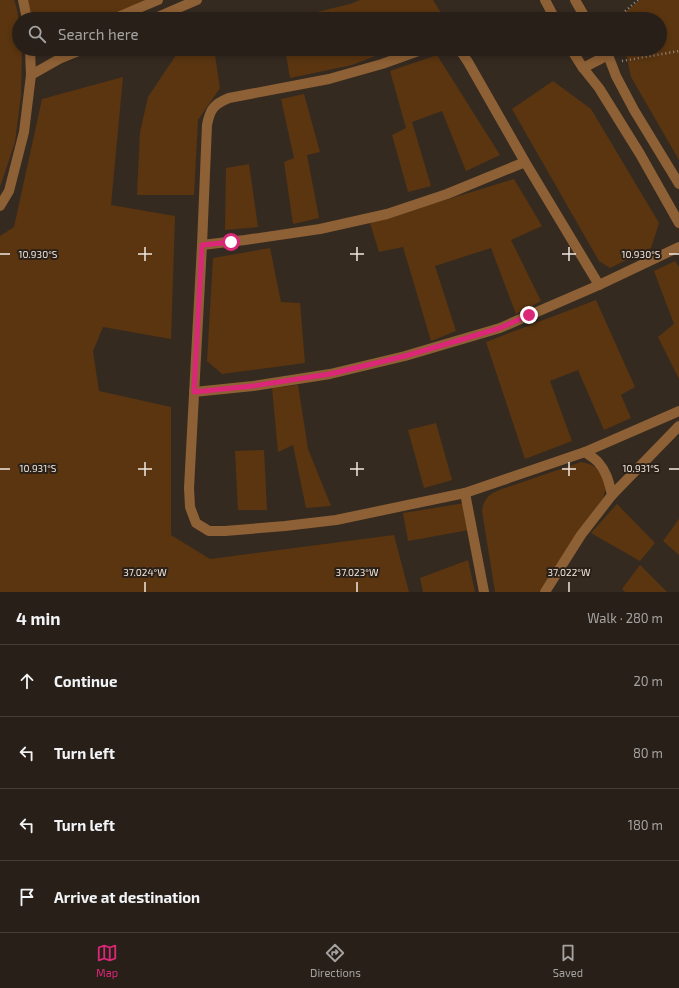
<!DOCTYPE html>
<html lang="en">
<head>
<meta charset="utf-8">
<style>
  body { margin:0; font-family:"Exo 2",sans-serif; background:#302821; color:#f1f3f6 }
  .stop { position:absolute; width:12px; height:12px; margin:-9px; border:3px solid #db2777; border-radius:50%; background:#fff }
  .stop.end { background:#db2777; border-color:#fff; box-shadow:0 1px 4px #0008 }
  .list { margin:0; padding:0; list-style:none }
  h2 { display:flex; justify-content:space-between; align-items:center; height:52px; margin:0; padding:0 16px; font-size:17px }
  h2 small { font-size:13px; font-weight:400; color:#a5a3a2 }
  .list li { display:grid; grid-template-columns:26px 1fr auto; gap:12px; align-items:center; box-sizing:border-box; height:72px; padding:0 16px; border-top:1px solid #443e37 }
  .list b { display:block; font-size:15px; white-space:nowrap }
  .list em { font-size:13px; font-style:normal; color:#a5a3a2 }
  .icon { flex:none; width:22px; height:22px; fill:none; stroke:currentColor; stroke-width:2; stroke-linecap:round; stroke-linejoin:round }
  .map { position:relative; flex:none; width:679px; height:592px; overflow:hidden }
  .search { position:absolute; background:#282018; box-shadow:0 2px 6px #0003; left:12px; right:12px; top:12px; height:44px; display:flex; align-items:center; gap:10px; box-sizing:border-box; padding:0 14px; border-radius:22px; color:#a5a3a2; font-size:15px }
  .sheet { height:340px; background:#282018 }
  nav { display:flex; justify-content:space-around; align-items:center; box-sizing:border-box; height:56px; border-top:1px solid #443e37; background:#282018; font-size:11px; color:#a5a3a2 }
  nav a { display:grid; justify-items:center; gap:2px }
  nav .on { color:#db2777 }
  .map>svg:first-child { display:block }
  .green { fill:#5a3510 }
  .lines { fill:none; stroke-linecap:round; stroke-linejoin:round }
  .path { stroke:#978f86; stroke-width:2.5; stroke-dasharray:1 3; stroke-linecap:butt }
  .minor { stroke:#8e6035; stroke-width:10 }
  .tertiary { stroke:#8e6035; stroke-width:10 }
  .route { stroke:#db2777; stroke-width:5 }
  .ticks { fill:none; stroke:#efe8e1; stroke-width:1.5 }
  .ticks-label { font-size:10px; text-anchor:middle; fill:#efe8e1; stroke:#2b2017; stroke-width:4; stroke-linejoin:round; paint-order:stroke }
</style>
</head>
<body>
<div class="map">
<svg width="679" height="592" viewBox="0 0 679 592">
  <rect width="100%" height="100%" fill="#352a20"/>
  <!-- green -->
  <g class="green">
    <path d="M0 0H14C20 14 19 34 19 49H22V51L21 95 15 142 0 187Z"/>
    <polygon points="23,0 158,0 113,19 27,19"/>
    <polygon points="360,0 433,0 445,19 288,19 350,4"/>
    <polygon points="640,0 679,0 679,160 631,77 625,49 660,49 660,19 619,19 619,17"/>
    <polygon points="182,49 214,49 220,88 198,120 194,195 137,195 140,132 148,97 178,52"/>
    <polygon points="285,49 393,49 352,65 290,78"/>
    <polygon points="437,55 500,155 466,171 442,111 412,122 431,186 408,192 392,135 406,128 390,71"/>
    <polygon points="123,77 111,205 175,216 171,339 103,327 93,351 99,391 171,407 171,535 210,559 394,535 409,592 0,592 0,236 14,227 42,99"/>
    <polygon points="553,81 591,109 659,223 651,248 610,268 599,261 512,109"/>
    <polygon points="304,94 320,152 307,155 319,218 293,224 284,162 294,158 281,99"/>
    <polygon points="249,164 258,227 225,230 226,168"/>
    <polygon points="514,179 542,226 511,240 541,301 516,314 491,248 435,266 456,331 431,341 403,247 379,252 370,223"/>
    <polygon points="270,248 281,302 300,303 305,363 222,374 207,361 213,258"/>
    <polygon points="675,261 679,267 679,379 658,337 674,324 654,271"/>
    <polygon points="596,300 635,387 621,395 631,418 604,430 578,370 550,381 572,441 525,459 486,342"/>
    <polygon points="298,385 308,449 331,506 306,508 293,445 278,452 272,388"/>
    <polygon points="436,423 452,480 424,488 408,430"/>
    <polygon points="264,450 267,510 238,510 235,451"/>
    <path d="M581 462C594 465 596 466 602 476 607 485 606 489 603 498L571 542 539 592H495L482 511C484 499 488 495 499 490Z"/>
    <polygon points="465,503 469,530 408,541 403,513"/>
    <polygon points="617,504 655,543 640,561 591,533"/>
    <polygon points="679,519 679,555 663,541"/>
    <polygon points="468,560 475,592 423,592 420,578"/>
    <polygon points="640,565 667,592 625,592 622,589"/>
  </g>
  <g class="lines">
    <!-- path -->
    <g class="path">
      <polyline points="616,19 638,0"/>
      <polyline points="622,61 679,51"/>
    </g>
    <!-- minor -->
    <g class="minor">
      <polyline points="545,0 555,19"/>
      <polyline points="575,0 586,19"/>
      <path d="M424 49 382 64 329 79 229 98C214 104 210 109 207 125L202 245 189 488 190 507 196 523 209 531H225L285 526 336 520 465 493 585 452 679 411"/>
      <polyline points="457,49 462,53 468,62 525,162 599,285"/>
      <polyline points="571,49 583,68 599,88 640,154 679,223"/>
      <polyline points="604,49 608,55 616,76 634,110 679,184"/>
      <polyline points="583,68 608,55"/>
      <polyline points="202,245 245,240 320,229 387,214 447,194 525,162"/>
      <polyline points="194,392 253,386 330,374 405,356 500,328 599,285 679,247"/>
      <path d="M585 452C589 455 594 458 598 462 607 472 609 483 612 495"/>
      <polyline points="465,493 484,592"/>
      <polyline points="545,592 581,535 612,495 679,426"/>
    </g>
    <!-- tertiary -->
    <g class="tertiary">
      <polyline points="23,0 27,19"/>
      <polyline points="113,19 158,0"/>
      <polyline points="153,19 197,0"/>
      <polyline points="31,75 61,58 83,49"/>
      <polyline points="0,206 9,191 24,132 31,75 30,49"/>
    </g>
  </g>
  <g class="lines">
    <!-- route -->
    <polyline class="route" points="231,242 202,245 194,392 253,386 330,374 405,356 460,340 500,328 529,315"/>
  </g>
  <!-- ticks -->
  <path class="ticks" d="M145 247V261M357 247V261M569 247V261M0 254H10M138 254H152M350 254H364M562 254H576M669 254H679M145 462V476M357 462V476M569 462V476M0 469H10M138 469H152M350 469H364M562 469H576M669 469H679M145 582V592M357 582V592M569 582V592"/>
  <g class="ticks-label">
    <text x="38" y="258">10.930°S</text>
    <text x="641" y="258">10.930°S</text>
    <text x="38" y="472">10.931°S</text>
    <text x="641" y="472">10.931°S</text>
    <text x="145" y="576">37.024°W</text>
    <text x="357" y="576">37.023°W</text>
    <text x="569" y="576">37.022°W</text>
  </g>
</svg>
<div class="stop" style="left:231px;top:242px"></div>
<div class="stop end" style="left:529px;top:315px"></div>
<div class="search"><svg class="icon" aria-label="search" viewBox="0 0 24 24"><circle cx="10" cy="10" r="6"/><path d="M15 15l6 6"/></svg>Search here</div>
</div>
<section class="sheet">
<h2>4 min<small>Walk · 280 m</small></h2>
<ul class="list">
<li><svg class="icon" aria-label="ahead" viewBox="0 0 24 24"><path d="M12 20V5M6 11l6-6 6 6"/></svg><div><b>Continue</b></div><em>20 m</em></li>
<li><svg class="icon" aria-label="left" viewBox="0 0 24 24"><path d="M17 20v-9H6M10 6l-5 5 5 5"/></svg><div><b>Turn left</b></div><em>80 m</em></li>
<li><svg class="icon" aria-label="left" viewBox="0 0 24 24"><path d="M17 20v-9H6M10 6l-5 5 5 5"/></svg><div><b>Turn left</b></div><em>180 m</em></li>
<li><svg class="icon" aria-label="arrive" viewBox="0 0 24 24"><path d="M6 21V4h12l-3 4 3 4H6"/></svg><div><b>Arrive at destination</b></div></li>
</ul>
</section>
<nav>
<a class="on"><svg class="icon" aria-label="map" viewBox="0 0 24 24"><path d="M3 6l6-2 6 2 6-2v14l-6 2-6-2-6 2zM9 4v14M15 6v14"/></svg>Map</a>
<a><svg class="icon" aria-label="directions" viewBox="0 0 24 24"><path d="M12 3l9 9-9 9-9-9zM9 14v-3h6M13 9l2 2-2 2"/></svg>Directions</a>
<a><svg class="icon" aria-label="saved" viewBox="0 0 24 24"><path d="M7 4h10v16l-5-4-5 4z"/></svg>Saved</a>
</nav>
</body>
</html>
